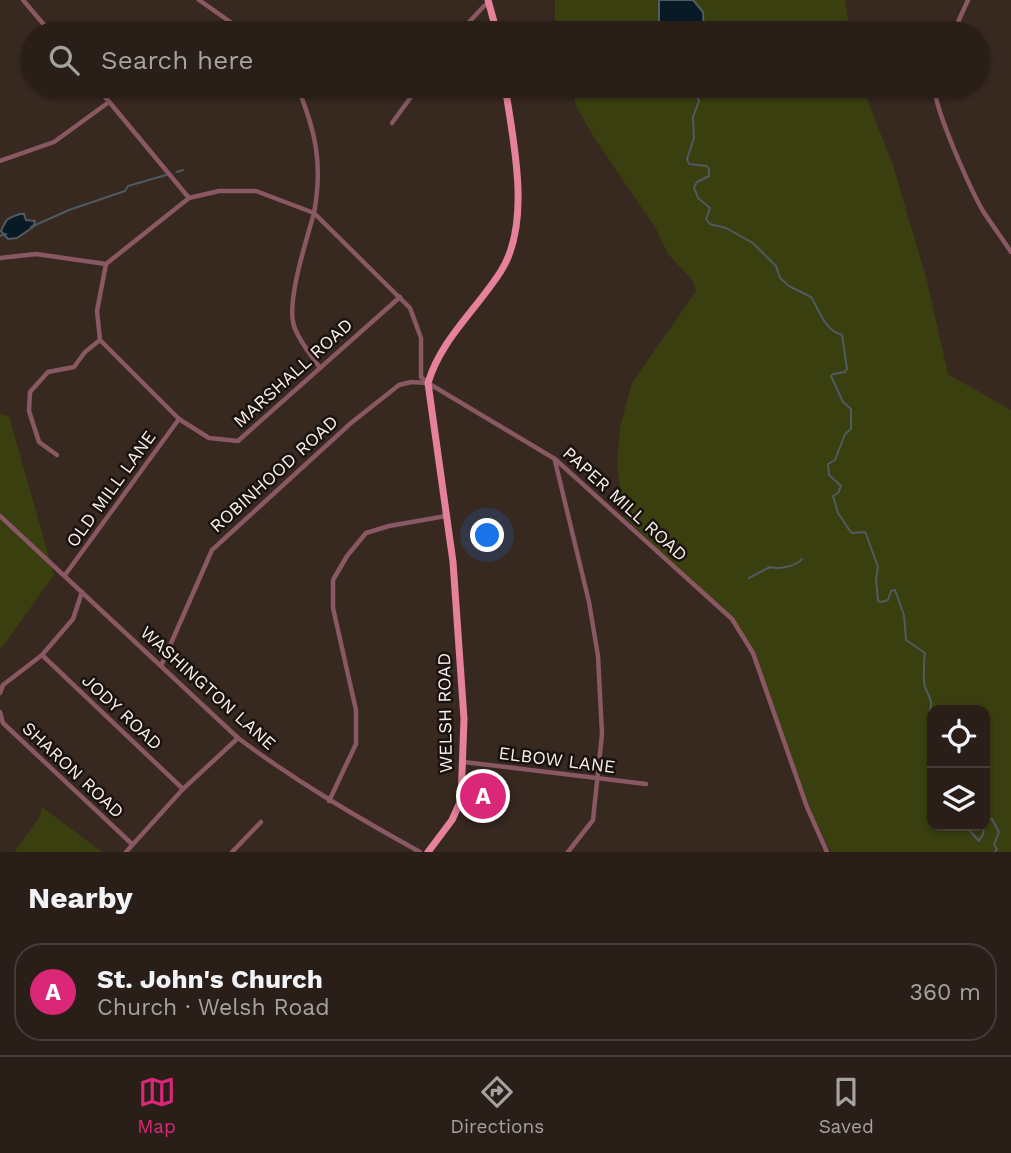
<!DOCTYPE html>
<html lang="en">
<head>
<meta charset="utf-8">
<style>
  body { margin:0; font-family:"Work Sans",sans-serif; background:#352b25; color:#f1f3f6 }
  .controls { position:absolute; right:21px; bottom:21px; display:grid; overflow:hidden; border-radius:14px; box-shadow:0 2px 5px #0004 }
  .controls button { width:63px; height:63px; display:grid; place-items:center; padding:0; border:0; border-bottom:2px solid #453c37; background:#291e18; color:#f1f3f6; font:35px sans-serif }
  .you { position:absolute; left:488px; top:536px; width:24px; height:24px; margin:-18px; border:5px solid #fff; border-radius:50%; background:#1a73e8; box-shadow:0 0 0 10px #1a73e833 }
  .badge { display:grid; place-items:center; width:46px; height:46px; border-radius:50%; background:#db2777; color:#fff; font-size:23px; font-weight:700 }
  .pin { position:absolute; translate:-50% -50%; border:4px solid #fff; box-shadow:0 2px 7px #0006 }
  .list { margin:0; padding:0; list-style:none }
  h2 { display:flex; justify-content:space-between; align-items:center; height:91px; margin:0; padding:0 28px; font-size:30px }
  h2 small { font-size:23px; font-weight:400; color:#a5a2a2 }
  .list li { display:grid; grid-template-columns:46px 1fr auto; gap:21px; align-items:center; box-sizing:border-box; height:98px; margin:0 14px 14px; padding:0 14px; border:2px solid #453c37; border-radius:28px }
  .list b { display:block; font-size:26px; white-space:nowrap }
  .list p { margin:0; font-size:23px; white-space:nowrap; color:#a5a2a2 }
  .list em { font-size:23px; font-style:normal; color:#a5a2a2 }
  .icon { flex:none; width:38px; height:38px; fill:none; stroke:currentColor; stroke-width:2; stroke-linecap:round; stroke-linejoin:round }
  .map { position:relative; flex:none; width:1011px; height:852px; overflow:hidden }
  .search { position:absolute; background:#291e18; box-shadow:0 2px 5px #0004; left:21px; right:21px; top:21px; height:77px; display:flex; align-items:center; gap:18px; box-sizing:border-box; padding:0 24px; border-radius:38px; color:#a5a2a2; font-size:26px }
  .sheet { height:203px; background:#291e18 }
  nav { display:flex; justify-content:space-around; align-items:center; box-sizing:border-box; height:98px; border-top:2px solid #453c37; background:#291e18; font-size:19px; color:#a5a2a2 }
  nav a { display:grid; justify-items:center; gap:4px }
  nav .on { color:#db2777 }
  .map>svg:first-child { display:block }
  .green { fill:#393f0f; fill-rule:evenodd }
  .water { fill:#071a26; stroke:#505a61; stroke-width:2 }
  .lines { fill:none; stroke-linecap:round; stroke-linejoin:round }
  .stream { stroke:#505a61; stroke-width:2 }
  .street { stroke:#895863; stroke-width:4.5 }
  .primary { stroke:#e5819a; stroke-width:7 }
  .labels { text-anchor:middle; stroke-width:5; stroke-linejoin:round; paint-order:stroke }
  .street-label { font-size:18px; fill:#faf0eb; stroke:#19120f }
</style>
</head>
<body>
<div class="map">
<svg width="1011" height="852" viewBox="0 0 1011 852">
  <rect width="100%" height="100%" fill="#372820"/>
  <!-- green -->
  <g class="green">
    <polygon points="555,0 845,0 850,33 555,33"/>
    <path d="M570 86H862L893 165 927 281 948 374 1011 410V852H831L813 815 793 763 754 651 733 617 657 549 624 516 617 466 620 427 632 383 696 291 693 281 668 254 656 229 593 136 576 106ZM932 710H985V826H932Z"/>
    <polygon points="0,414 9,416 54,575 0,650"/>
    <polygon points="42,807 102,852 14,852 39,818"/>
  </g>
  <!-- water -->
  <g class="water">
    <polygon points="659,0 693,0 703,12 704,33 663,33 659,23"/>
    <path d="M20 214H24L26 220 35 221 33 227 17 238 8 239 1 231C7 218 6 219 20 214Z"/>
  </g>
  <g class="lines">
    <!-- stream -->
    <g class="stream">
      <path d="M693 89 699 101 693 117 694 138 687 159 689 164 707 166 709 169V176L697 182 694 187 698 198 710 208 706 219 710 224 726 228 753 243 776 266 780 278 789 286 811 297C820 311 824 330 842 335L847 369 845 372 833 374 831 376 843 402 851 409V429L845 434 835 460 828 464 829 475 841 486 838 493 833 496 838 513 850 531 852 533 865 532 866 534 878 567 876 579 878 601 881 602 888 600 891 591 895 590 904 615 906 640 925 653C924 659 923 682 925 687 932 703 933 701 928 719L932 722"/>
      <polyline points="177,172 183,170"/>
      <polyline points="31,227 69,210 125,191 128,186 166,175"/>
      <polyline points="0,236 6,234"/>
      <path d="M749 578 770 567C778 570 797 566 802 559"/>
      <polyline points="985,821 992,819 999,832 994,845 997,849 995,852"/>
      <polyline points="969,826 970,831 979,841 983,834 984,826"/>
    </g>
    <!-- street -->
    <g class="street">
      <polyline points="23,0 51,33"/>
      <polyline points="199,0 246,33"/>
      <polyline points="459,33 484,6 488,4"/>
      <polyline points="953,33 968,0"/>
      <polyline points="96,86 189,198"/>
      <path d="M297 86C316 131 323 165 314 213L410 308 421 338V377L428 383 555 459 732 619 753 653 807 807 827 852"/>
      <path d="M935 86C932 105 972 192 983 211 992 225 1002 238 1011 252"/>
      <polyline points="392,123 419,86"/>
      <polyline points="0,161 54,142 109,102"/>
      <path d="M0 258 36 254 106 264 189 198 219 191H256L314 213C307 239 286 301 294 326 299 341 311 355 320 368"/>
      <polyline points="106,264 97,311 100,340 179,419 209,438 238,441 400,297"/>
      <polyline points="57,455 39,442 29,411 30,392 48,372 74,367 85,352 100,340"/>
      <polyline points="555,461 589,602 598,656 602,734 593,820 568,852"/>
      <path d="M0 516 238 738C297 782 355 816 420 852"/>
      <polyline points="65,575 179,419"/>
      <polyline points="42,655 183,789"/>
      <polyline points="161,666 212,550 351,423 399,385 411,382 428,383"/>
      <polyline points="0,693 3,685 42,655 73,619 82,592"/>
      <polyline points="0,712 3,723 132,844"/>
      <polyline points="464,762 646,784"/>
      <polyline points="329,801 356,744 356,710 333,608 333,580 347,556 366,533 389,526 446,516"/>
      <polyline points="126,852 183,789 238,738"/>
      <polyline points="232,852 261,822"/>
    </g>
    <!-- primary -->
    <g class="primary">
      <polyline points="488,0 497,33"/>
      <path d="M428 852 452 820 461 800 464 719 453 562 428 383C441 339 477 309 501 271 532 222 513 140 505 86"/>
    </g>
  </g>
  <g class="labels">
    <!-- street labels -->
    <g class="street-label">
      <text transform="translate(293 373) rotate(-42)" y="6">MARSHALL ROAD</text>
      <text transform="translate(274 474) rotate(-42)" y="6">ROBINHOOD ROAD</text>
      <text transform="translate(111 489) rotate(-54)" y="6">OLD MILL LANE</text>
      <text transform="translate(625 504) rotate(42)" y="6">PAPER MILL ROAD</text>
      <text transform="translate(208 688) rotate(42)" y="6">WASHINGTON LANE</text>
      <text transform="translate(122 712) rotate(43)" y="6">JODY ROAD</text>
      <text transform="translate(445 713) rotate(-91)" y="6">WELSH ROAD</text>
      <text transform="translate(557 760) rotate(7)" y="6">ELBOW LANE</text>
      <text transform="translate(73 770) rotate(43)" y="6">SHARON ROAD</text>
    </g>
  </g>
</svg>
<div class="controls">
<button><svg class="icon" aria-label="locate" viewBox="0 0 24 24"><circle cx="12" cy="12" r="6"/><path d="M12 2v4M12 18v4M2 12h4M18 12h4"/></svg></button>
<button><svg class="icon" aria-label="layers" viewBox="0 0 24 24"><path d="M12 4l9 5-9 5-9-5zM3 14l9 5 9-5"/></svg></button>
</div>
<div class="you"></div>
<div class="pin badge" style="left:483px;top:796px">A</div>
<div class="search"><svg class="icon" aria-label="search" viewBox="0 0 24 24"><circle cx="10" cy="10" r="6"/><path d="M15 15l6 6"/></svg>Search here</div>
</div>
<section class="sheet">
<h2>Nearby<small></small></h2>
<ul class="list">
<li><span class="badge">A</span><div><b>St. John's Church</b><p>Church · Welsh Road</p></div><em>360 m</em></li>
</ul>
</section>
<nav>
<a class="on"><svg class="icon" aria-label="map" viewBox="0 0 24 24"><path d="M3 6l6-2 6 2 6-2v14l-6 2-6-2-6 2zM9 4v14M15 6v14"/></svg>Map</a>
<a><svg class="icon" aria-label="directions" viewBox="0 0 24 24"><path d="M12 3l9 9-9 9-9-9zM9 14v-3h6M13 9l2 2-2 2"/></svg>Directions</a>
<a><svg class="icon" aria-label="saved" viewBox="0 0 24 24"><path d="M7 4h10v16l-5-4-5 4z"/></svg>Saved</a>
</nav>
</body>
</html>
